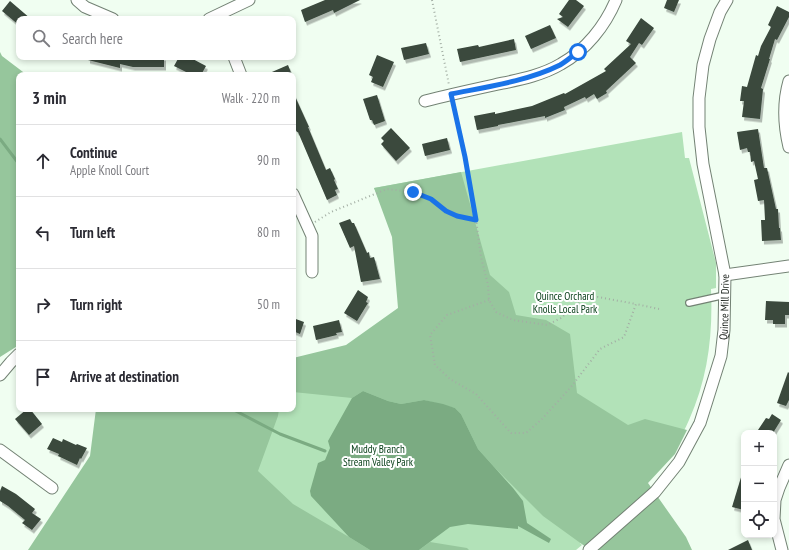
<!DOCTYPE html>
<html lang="en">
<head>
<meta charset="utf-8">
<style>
  body { margin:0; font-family:"PT Sans Narrow",sans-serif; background:#f2f2f3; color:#2b2b33 }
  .controls { position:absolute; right:12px; bottom:12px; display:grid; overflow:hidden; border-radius:8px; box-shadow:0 2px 6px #0003 }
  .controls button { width:36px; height:36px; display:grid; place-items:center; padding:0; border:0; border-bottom:1px solid #e1e1e2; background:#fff; color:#2b2b33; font:20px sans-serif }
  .stop { position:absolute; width:12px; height:12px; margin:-9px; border:3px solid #1a73e8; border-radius:50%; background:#fff }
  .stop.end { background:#1a73e8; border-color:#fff; box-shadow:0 1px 4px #0008 }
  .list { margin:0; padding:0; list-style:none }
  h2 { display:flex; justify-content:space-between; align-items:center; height:52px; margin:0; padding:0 16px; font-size:17px }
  h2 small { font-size:13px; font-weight:400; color:#7c7c81 }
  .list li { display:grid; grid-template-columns:26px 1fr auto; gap:12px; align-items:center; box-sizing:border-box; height:72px; padding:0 16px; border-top:1px solid #e1e1e2 }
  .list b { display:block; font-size:15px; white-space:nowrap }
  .list p { margin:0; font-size:13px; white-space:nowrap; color:#7c7c81 }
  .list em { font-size:13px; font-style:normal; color:#7c7c81 }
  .icon { flex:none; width:22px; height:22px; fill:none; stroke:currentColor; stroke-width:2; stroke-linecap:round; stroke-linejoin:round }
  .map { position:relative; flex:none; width:789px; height:550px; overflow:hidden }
  .search { position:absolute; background:#fff; box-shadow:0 2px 6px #0003; left:16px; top:16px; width:280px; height:44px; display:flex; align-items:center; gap:10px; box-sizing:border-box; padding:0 14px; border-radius:8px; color:#7c7c81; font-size:15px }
  .panel { position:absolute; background:#fff; box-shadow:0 2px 6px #0003; left:16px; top:72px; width:280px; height:340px; border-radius:8px }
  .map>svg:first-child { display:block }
  .green { fill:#b2e2b8 }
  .forest { fill:#96c69c }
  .water { fill:#7bab82 }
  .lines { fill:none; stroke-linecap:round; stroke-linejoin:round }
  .stream { stroke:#7bab82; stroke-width:3 }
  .building { fill:#3a483c; filter:url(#shadow) }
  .service-casing { stroke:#738274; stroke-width:8 }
  .minor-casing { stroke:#738274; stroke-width:13 }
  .path { stroke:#a3aea4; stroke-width:2; stroke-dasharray:1 3; stroke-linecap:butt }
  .service { stroke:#fff; stroke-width:5.5 }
  .minor { stroke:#fff; stroke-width:11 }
  .route { stroke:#1a73e8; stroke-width:5 }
  .labels { text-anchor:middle; stroke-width:4; stroke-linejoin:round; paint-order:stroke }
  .park-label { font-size:11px; fill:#043c15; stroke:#fff }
  .street-label { font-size:11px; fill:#141a15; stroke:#fff }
</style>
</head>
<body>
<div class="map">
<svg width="789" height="550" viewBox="0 0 789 550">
  <defs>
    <filter id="shadow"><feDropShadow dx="2" dy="3.5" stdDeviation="0" flood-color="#0004"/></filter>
  </defs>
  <rect width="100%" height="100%" fill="#f0fef1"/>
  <!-- green -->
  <path class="green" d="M682 132 685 158H689L716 263V288L711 289C713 335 708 378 689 420 685 429 680 439 674 447 665 458 654 467 644 477 623 499 601 521 580 543L582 545 576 550H279L102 409H293V368L400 330 395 235 374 188Z"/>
  <!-- forest -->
  <g class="forest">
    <polygon points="0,52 2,56 27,75 19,75 19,345 0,357"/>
    <polygon points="461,172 490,275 509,292 516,315 546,320 570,334 577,393 628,425 645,419 687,430 675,454 648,483 686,537 692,550 590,550 543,516 496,469 478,449 461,414 455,408 424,400 401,404 388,401 363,391 352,398 293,392 293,358 346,345 398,308 392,237 374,188"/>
    <polygon points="96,409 279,409 278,416 258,471 293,504 349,537 370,550 28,550 90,456"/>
    <polygon points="430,542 467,548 469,550 419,550"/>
  </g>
  <!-- water -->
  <polygon class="water" points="363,391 388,401 401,404 424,400 443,404 455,408 461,414 478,449 513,488 523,501 527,523 551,539 549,543 518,526 518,529 468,524 450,527 419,550 370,550 349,537 311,496 310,491 318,463 325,460 330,448 328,441 352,398"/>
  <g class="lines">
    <!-- stream -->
    <g class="stream">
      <polyline points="0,139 19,164"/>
      <polyline points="232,409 280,434 325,451"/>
    </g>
  </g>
  <!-- building -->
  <g class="building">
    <polygon points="325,0 360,0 334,13 333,10 305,22 301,10"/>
    <polygon points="569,0 576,0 584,6 568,27 557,19 563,17 559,14"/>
    <polygon points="667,0 679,0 674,12 664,8"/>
    <polygon points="10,1 31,19 19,19 19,25 14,21 2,11"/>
    <polygon points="777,6 789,12 789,17 777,40 775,39 769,59 770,59 761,88 763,89 760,119 742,117 744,101 740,101 742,86 747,87 756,55 758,56 761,46 771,27 768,25"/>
    <polygon points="641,18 654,28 642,45 639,43 630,57 636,63 606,91 607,93 597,99 594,94 586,99 585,97 564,107 565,110 545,118 545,116 498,125 498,126 477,130 474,116 495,112 495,114 532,106 564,93 565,94 606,71 604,69 631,44 626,41"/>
    <polygon points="550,25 556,38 531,49 525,36"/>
    <polygon points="514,39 516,50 460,62 457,49 478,45 479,47"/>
    <polygon points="426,43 429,54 404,60 401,48"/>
    <polygon points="377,55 394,62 383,87 371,82 373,77 369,75"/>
    <polygon points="88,57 164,57 164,67 133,67 120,64 120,68 88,60"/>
    <polygon points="179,57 189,57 206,66 201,75 192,75 174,66"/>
    <polygon points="288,65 292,75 265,75"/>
    <polygon points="293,92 309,127 308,127 326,170 330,168 335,179 334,180 338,189 335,190 337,195 327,200 298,132 297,132 293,125"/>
    <polygon points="377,95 385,121 374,125 372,120 370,120 363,99"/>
    <polygon points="391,128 410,148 396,161 381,144 384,141 381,138"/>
    <polygon points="758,129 764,168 767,168 776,209 778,209 779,228 780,228 781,240 762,241 761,220 765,220 764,200 758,201 754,180 758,179 754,161 751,162 750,152 748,152 747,148 740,150 737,132"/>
    <polygon points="447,138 450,150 425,156 422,144"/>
    <polygon points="350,219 352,223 354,223 367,253 369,252 370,258 374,257 380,279 361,282 354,246 350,248 339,223"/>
    <polygon points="358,290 368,297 366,302 368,303 357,321 344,313"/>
    <polygon points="766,301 789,302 789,315 785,315 785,324 773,324 773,320 765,320"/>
    <polygon points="293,318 304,322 300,334 293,331"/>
    <polygon points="339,320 342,332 336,333 337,335 316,340 313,326"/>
    <polygon points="788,372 789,373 789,400 786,406 777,403"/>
    <polygon points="27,409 30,409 42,424 29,435 15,419"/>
    <polygon points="772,414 781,420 773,433 756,433 766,418 769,419"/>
    <polygon points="53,438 62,442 63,439 76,445 77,444 87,448 81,459 80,458 77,465 58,456 59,454 47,449"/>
    <polygon points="742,474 744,474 744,510 732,507"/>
    <polygon points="2,486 16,494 35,509 32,513 41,519 32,530 22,523 25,520 8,506 0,501 0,491"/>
    <polygon points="748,540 752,550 728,550"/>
  </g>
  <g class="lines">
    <!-- service casing -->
    <g class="service-casing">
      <polyline id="service" points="689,303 725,295"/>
    </g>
    <!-- minor casing -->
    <g class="minor-casing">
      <g id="minor">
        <polyline points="77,0 85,7 113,19"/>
        <polyline points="209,19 249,0"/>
        <polyline points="234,57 241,75"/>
        <path d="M789 81C783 102 784 126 789 147"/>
        <path d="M425 101C448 95 471 90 494 85 517 80 541 76 561 64 586 50 605 26 616 0"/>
        <polyline points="293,194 312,236 312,272"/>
        <polyline points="725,275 789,266"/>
        <polyline points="0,375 11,362 19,354"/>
        <polyline points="0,450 52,488"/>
        <path id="s1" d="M589 550 655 492 679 462 700 423 721 356 724 330 725 275 703 164 699 127V98L703 65 710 39 720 12 727 0"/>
        <polyline points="782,550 774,519 775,500 779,488 789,465"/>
      </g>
    </g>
    <!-- path -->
    <g class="path">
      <polyline points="432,0 449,85"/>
      <polyline points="476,219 481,257 488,285 489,300 496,312 513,320 547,325 561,318 580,301 598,297 636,304"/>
      <polyline points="315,222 331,212 387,189 413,192 431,199 446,211 457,216 476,219 465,157 453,105"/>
      <polyline points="489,300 447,315 430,335 435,365 450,379 476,394 511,433 526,433 542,419 571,387 600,349 624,337 636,304 659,309"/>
    </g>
    <!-- service -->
    <use href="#service" class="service"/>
    <!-- minor -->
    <use href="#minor" class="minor"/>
  </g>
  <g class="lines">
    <!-- route -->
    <path class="route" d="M413 192 431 199 446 211 457 216 476 220 465 157 451 94C486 87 528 81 560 65 567 61 572 56 578 52"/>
  </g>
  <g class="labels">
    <!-- park labels -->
    <g class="park-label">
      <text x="565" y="300">Quince Orchard<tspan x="565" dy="13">Knolls Local Park</tspan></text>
      <text x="378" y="453">Muddy Branch<tspan x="378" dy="13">Stream Valley Park</tspan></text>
    </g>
    <!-- street labels -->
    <g class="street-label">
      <text dy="4" stroke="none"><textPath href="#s1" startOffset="290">Quince Mill Drive</textPath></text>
    </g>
  </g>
</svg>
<div class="controls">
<button>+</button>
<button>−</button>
<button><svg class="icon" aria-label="locate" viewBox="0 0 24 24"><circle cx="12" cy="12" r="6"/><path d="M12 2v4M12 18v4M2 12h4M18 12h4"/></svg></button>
</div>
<div class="stop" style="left:578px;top:52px"></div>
<div class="stop end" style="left:413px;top:192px"></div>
<div class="search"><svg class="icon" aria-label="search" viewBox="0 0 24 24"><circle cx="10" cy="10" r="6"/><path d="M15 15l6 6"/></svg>Search here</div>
<section class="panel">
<h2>3 min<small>Walk · 220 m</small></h2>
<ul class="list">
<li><svg class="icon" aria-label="ahead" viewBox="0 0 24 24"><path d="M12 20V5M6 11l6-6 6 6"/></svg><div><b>Continue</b><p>Apple Knoll Court</p></div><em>90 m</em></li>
<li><svg class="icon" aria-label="left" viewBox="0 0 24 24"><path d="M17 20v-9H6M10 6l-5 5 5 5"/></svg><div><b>Turn left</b></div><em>80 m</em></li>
<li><svg class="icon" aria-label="right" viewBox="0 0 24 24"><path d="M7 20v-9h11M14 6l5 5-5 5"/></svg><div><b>Turn right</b></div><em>50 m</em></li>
<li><svg class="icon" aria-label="arrive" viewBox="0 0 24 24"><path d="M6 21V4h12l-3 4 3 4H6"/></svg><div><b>Arrive at destination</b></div></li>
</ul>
</section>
</div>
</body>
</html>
